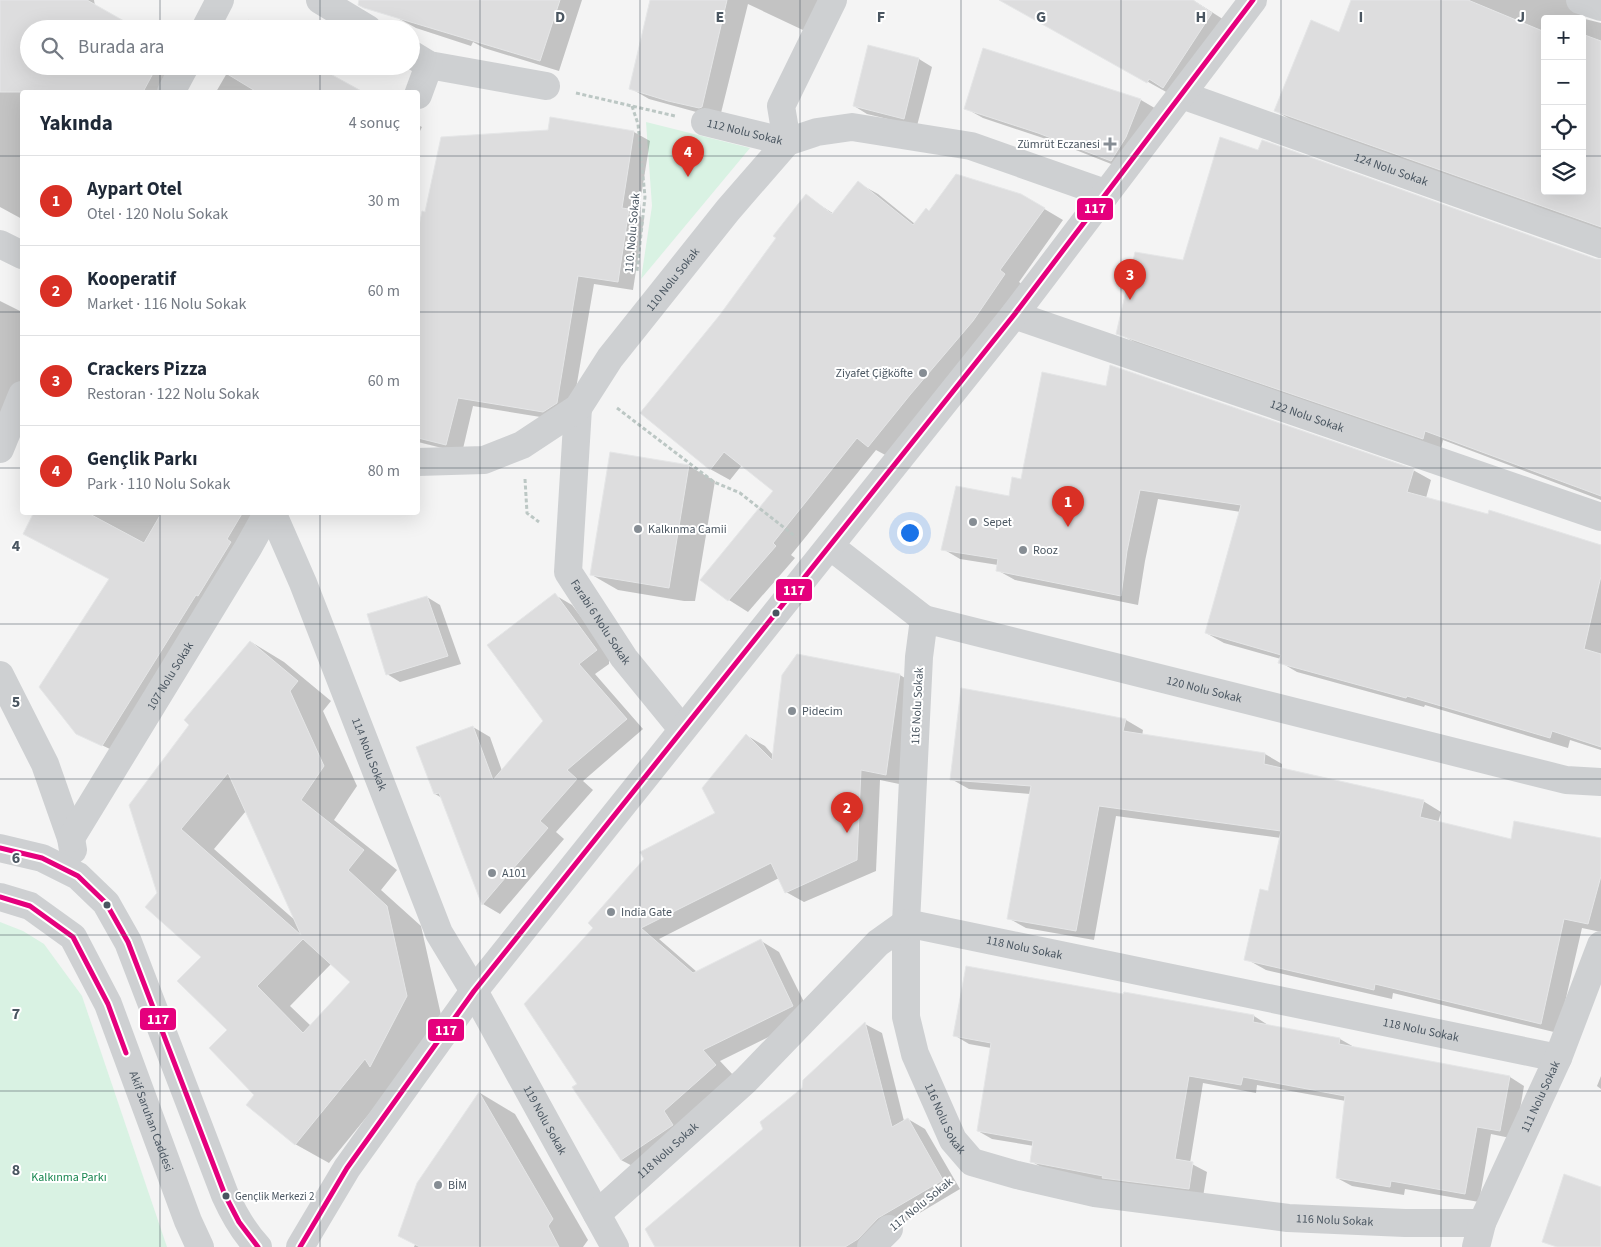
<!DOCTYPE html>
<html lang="tr">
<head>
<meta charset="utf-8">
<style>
  body { margin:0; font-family:"Source Sans 3",sans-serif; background:#f6f6f7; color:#1f2937 }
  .controls { position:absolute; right:15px; top:15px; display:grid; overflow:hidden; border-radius:5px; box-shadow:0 5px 20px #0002 }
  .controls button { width:45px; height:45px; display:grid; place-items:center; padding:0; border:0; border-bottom:1px solid #e0e1e3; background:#fff; color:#1f2937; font:25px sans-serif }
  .you { position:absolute; left:909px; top:532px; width:18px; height:18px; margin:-12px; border:4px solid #fff; border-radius:50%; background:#1a73e8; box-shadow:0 0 0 8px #1a73e833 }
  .badge { display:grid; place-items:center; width:32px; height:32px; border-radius:50%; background:#d93025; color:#fff; font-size:16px; font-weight:700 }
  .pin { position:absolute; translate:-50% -41px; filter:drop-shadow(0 1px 2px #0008) }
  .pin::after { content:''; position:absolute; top:26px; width:18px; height:15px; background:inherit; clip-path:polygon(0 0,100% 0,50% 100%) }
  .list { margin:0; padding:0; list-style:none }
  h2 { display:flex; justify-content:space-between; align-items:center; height:65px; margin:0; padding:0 20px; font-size:21px }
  h2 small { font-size:16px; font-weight:400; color:#747a83 }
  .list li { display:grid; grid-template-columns:32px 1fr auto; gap:15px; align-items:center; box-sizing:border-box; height:90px; padding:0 20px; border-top:1px solid #e0e1e3 }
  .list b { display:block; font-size:19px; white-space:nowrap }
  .list p { margin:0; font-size:16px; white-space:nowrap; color:#747a83 }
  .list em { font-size:16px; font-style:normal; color:#747a83 }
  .icon { flex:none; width:28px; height:28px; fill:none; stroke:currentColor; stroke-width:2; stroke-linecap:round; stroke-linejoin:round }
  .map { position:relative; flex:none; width:1601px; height:1247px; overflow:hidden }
  .search { position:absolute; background:#fff; box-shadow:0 5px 20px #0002; left:20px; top:20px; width:400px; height:55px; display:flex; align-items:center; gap:12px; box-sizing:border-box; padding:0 18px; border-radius:28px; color:#747a83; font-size:19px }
  .panel { position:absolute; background:#fff; box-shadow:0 5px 20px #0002; left:20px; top:90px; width:400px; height:425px; border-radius:5px }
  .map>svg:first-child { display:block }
  .green { fill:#d9f2e3 }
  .shadow { fill:#0003; fill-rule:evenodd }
  .building { fill:#ddddde; stroke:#e5e6e7; fill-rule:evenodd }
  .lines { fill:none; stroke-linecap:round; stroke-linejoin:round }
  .path { stroke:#bcc7c4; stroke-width:3; stroke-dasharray:4 2.5; stroke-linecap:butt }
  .minor { stroke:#ced0d2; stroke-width:28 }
  .bus-1-casing { stroke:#fff; stroke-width:9 }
  .bus-1 { stroke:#e5007d; stroke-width:5 }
  .grid { fill:none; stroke:#4a5661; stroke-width:1; stroke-opacity:0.55 }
  .poi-dot { fill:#868d94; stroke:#fff; stroke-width:2 }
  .bus-dot { fill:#4a5661; stroke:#fff; stroke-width:2 }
  .labels { text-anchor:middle; stroke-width:4; stroke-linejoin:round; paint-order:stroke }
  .bus-label { font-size:11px; fill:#4a5661; stroke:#fff; text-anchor:start }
  .street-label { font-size:12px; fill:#4a5661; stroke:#fff }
  .poi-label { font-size:12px; fill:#4a5661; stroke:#fff; text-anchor:start }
  .park-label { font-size:12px; fill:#17864f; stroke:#fff }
  .grid-label { font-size:16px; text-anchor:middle; font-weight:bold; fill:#4a5661; stroke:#fff; stroke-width:4; stroke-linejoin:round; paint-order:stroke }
  .line-badge { stroke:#fff; stroke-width:2 }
  .badge-label { font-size:14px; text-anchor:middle; font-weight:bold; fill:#fff }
</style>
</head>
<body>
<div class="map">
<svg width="1601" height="1247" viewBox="0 0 1601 1247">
  <rect width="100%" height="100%" fill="#f4f4f4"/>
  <!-- green -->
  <g class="green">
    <polygon points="646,122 750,148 641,279 652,206"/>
    <polygon points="0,922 23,931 44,944 82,996 167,1247 0,1247"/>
  </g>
  <!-- shadow -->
  <g class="shadow">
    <polygon points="0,0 94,0 95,6 29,29 29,66 178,66 163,92 22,92 22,219 0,207"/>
    <polygon points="385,0 582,0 559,71 484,48 473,42 471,46 416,28 396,17"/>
    <polygon points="651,0 820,0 805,31 748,4 720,117 718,118 649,99 630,88"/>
    <polygon points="1001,0 1193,0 1232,25 1168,93"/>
    <path d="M1353 0H1586L1582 15 1585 19 1601 23V230L1293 121 1276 111 1340 33ZM1545 19H1582V191H1545Z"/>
    <polygon points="869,46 919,59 932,67 917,126 867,114 854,106"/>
    <polygon points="222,66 323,66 332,71 330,75 360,92 216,92 227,73"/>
    <polygon points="1141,100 1158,110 1129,171 1058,143 983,118 965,108"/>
    <polygon points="551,119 634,132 650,141 638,215 644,219 633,290 594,284 572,412 559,420 473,406 462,453 418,442 418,237 421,221 549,131"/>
    <polygon points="418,125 422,127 418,135"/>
    <polygon points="858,183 878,194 915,224 929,212 1041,207 1063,220 1019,282 1024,286 889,457 876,450 791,555 795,558 748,612 729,600 702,580 774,491 742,465 730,480 710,469 720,316 777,238 806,196 834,214"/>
    <polygon points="1596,260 1601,260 1601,500 1443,440 1441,448 1136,343 1118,333 1184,262"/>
    <polygon points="0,301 22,312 22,397 0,445"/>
    <polygon points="689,466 715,481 695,601 684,601 618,590 592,575"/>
    <polygon points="1413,470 1431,480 1426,498 1601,546 1601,750 1570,740 1568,748 1425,705 1424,707 1297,672 1280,662 1281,659 1224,643 1206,633 1241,512 1158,499 1145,561 1138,605 1015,580 997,570 998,565 960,559 943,549 1010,497 1022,481"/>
    <polygon points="36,512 263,512 118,753 77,733 110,579"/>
    <polygon points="555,595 572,605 609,654 609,664 595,674 643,729 583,781 593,790 556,832 564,839 500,914 483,904 442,798 435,794 473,727 490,737 502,771 545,721"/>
    <polygon points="427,597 440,605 461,664 400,682 387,674"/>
    <path d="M251 642 284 662 331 701 323 711 357 786 334 820 397 870 381 890 421 926 441 1015 396 1081 329 1163 295 1144 255 1095 229 1030 203 957 158 893 130 806ZM246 811 297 922 214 849ZM331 964 351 982 311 1026 290 1006Z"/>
    <polygon points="900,675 918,686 904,785 880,780 876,871 804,902 786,892 779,878 659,939 697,972 761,941 779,952 811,1016 720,1061 734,1076 640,1170 621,1160 578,1084 526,1004 717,814 746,735 765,746 773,755"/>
    <polygon points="1050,705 1126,720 1143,730 1142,736 1265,754 1282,764 1282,770 1423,801 1441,812 1438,823 1512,841 1601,839 1601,932 1582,928 1558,1033 1393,993 1392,999 1266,970 1248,960 1269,892 1281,838 1116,816 1094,940 1026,928 1008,918 1030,794 969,789 951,779"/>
    <polygon points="1254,1016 1268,1025 1340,1039 1354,1047 1510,1077 1524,1086 1515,1139 1491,1134 1479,1202 1405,1189 1404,1195 1352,1186 1337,1178 1346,1101 1257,1085 1256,1093 1203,1083 1190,1163 1207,1172 1203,1197 1118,1186 1046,1170 1031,1161 1034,1146 992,1139 978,1131 991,1048 969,1044 954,1035"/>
    <polygon points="865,1024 882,1033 904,1121 908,1119 925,1129 960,1189 896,1227 877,1247 657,1247 764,1129"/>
    <polygon points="1601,1076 1601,1089 1597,1086"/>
    <polygon points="480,1093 515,1114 588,1240 583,1247 414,1247"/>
  </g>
  <!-- building -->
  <g class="building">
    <polygon points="0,0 87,0 138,29 29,29 29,66 157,66 143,92 0,92"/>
    <polygon points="359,0 560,0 540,61 364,8 358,5"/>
    <polygon points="650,0 727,0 702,107 699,108 668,101 629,89"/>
    <polygon points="999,0 1193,0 1212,13 1163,88 1149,79 1147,83"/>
    <polygon points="1351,0 1468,0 1545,32 1545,191 1582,191 1582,34 1601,41 1601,227 1274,111 1311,20 1339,32"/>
    <polygon points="248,20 263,29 243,29"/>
    <polygon points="868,45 919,58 904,119 853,106"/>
    <polygon points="983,48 1141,99 1126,137 1111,161 1038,133 964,109"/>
    <polygon points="221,66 316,66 363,92 257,92 219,69"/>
    <polygon points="550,117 634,131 622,208 629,209 618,282 578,276 557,403 543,412 458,398 446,445 418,438 418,231 422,211 425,212 441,137 548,130"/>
    <polygon points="1220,137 1258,150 1262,140 1596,259 1601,259 1601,496 1425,431 1423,439 1116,334 1135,252 1183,260"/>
    <polygon points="956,174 1021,194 1045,208 1000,270 1005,274 973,321 910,395 868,447 857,438 773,543 776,546 728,601 700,580 773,491 724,452 710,470 640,413 719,316 776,238 773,236 806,194 832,214 858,181 913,225 926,208 929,211"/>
    <polygon points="1110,365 1414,469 1407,492 1488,514 1489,510 1601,545 1601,576 1584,649 1601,654 1601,747 1552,731 1550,738 1407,696 1406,698 1278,663 1281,655 1205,633 1241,505 1140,490 1127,551 1121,596 996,571 998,559 941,550 956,486 1009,496 1012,477 1021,479 1042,372 1106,386"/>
    <polygon points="610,452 689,465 669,588 590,575"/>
    <polygon points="34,512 86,512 144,543 162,512 243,512 227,539 231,542 198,596 196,595 102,746 76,734 39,687 109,579 23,534"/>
    <polygon points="555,593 597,650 579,664 627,719 567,770 577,779 540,821 548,828 482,905 439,793 434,794 416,747 473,726 493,780 543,721 487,645"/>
    <polygon points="427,596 448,656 386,675 367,614"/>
    <path d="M250 641 298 681 290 691 324 766 301 800 364 850 348 870 387 906 407 996 370 1067 365 1059 295 1145 246 1105 254 1095 209 1048 227 1030 177 981 201 957 145 907 157 893 129 805 189 725 184 720ZM228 773 301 935 181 829ZM303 939 350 982 303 1033 257 986Z"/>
    <polygon points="797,654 900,674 886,775 861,770 857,860 785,893 771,863 641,928 693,973 761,939 793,1006 703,1050 716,1065 664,1111 673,1125 621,1160 572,1087 577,1084 524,1004 593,928 588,923 644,859 640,852 715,813 702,788 746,734 772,760 782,675"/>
    <polygon points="961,688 1050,704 1126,719 1123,731 1265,753 1264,764 1424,800 1420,817 1511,839 1514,821 1601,838 1601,876 1588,924 1564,919 1541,1024 1375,984 1374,990 1244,960 1260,889 1268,891 1281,831 1099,806 1076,931 1007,919 1031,786 950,780"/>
    <polygon points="966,966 1123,994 1124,992 1254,1015 1253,1022 1340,1038 1339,1044 1510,1076 1500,1131 1477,1127 1465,1194 1391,1181 1390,1187 1336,1178 1345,1096 1243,1077 1241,1085 1189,1076 1175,1159 1193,1162 1189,1189 1102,1178 1103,1176 1030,1162 1033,1141 977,1131 991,1043 953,1036"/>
    <polygon points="865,1022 892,1127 908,1118 943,1180 878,1218 858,1239 845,1247 655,1247 645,1229 763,1129 760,1122 802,1088 803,1080"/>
    <polygon points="479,1092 553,1219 548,1226 559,1247 420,1247 398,1236 417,1183"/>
    <polygon points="1564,1174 1601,1187 1601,1247 1557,1247 1542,1242"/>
  </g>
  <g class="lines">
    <!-- path -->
    <g class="path">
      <polyline points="576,93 675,116"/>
      <polyline points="632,106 638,124 645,197 637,271"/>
      <polyline points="617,408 714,482 740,493 796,537"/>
      <polyline points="525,479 527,513 539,522"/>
      <polyline points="913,1210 947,1183"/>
    </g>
    <!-- minor -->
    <g class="minor">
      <polyline points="320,0 368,29"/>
      <polyline points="1580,0 1601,7"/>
      <polyline points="205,29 220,0"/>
      <polyline points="411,54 429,65 546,86"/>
      <polyline points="171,92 185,66"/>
      <polyline points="418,95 429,65"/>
      <path id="s1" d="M1182 95 1601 244"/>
      <path id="s2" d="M705 122 787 142 817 132 852 127 971 146 1099 191 1105 195"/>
      <polyline points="0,244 22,255"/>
      <path id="s3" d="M1014 315 1601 517"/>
      <path id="s4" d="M578 408 568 572 624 658 682 729"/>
      <polyline points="0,449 22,395"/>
      <path id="s5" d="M418 462 484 460 522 445 578 408 610 358 728 210 787 142 781 106 833 0"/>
      <path id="s6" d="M272 512 303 583 439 933 474 991 615 1247"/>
      <path id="s7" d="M830 546 924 619 1566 780 1601 782"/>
      <path id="s8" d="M924 619 919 657 906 923V1017L915 1054 953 1140 972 1162 1017 1175 1095 1193 1288 1218 1405 1223H1482"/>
      <polyline points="0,675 45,764 71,838 73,850"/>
      <path id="s9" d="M71 838 248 548 268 512"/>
      <path d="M0 848 42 858 78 876 106 903 128 942 225 1195C234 1215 243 1231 258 1247"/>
      <path id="s10" d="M0 897 30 906 73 937 108 1004 188 1221 200 1247"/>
      <path id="s11" d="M597 1214 745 1081 878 943 906 923 1558 1058"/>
      <polyline points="300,1247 347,1168 474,991 1014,315 1253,0"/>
      <polyline points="871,1247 889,1229"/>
      <path id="s12" d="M1476 1247 1482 1223 1558 1058 1601 945"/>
    </g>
    <!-- bus-1 casing -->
    <g class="bus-1-casing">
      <g id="bus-1">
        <polyline points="0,848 42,858 78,876 106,903 128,942 225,1195 239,1222 258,1247"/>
        <polyline points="0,897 30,906 73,937 108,1004 126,1053"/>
        <polyline points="300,1247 347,1168 474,991 1014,315 1253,0"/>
      </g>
    </g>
    <!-- bus-1 -->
    <use href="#bus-1" class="bus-1"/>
  </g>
  <!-- grid -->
  <path class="grid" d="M160 0V29M320 0V29M480 0V1247M640 0V1247M800 0V1247M961 0V1247M1121 0V1247M1281 0V1247M1441 0V1247M160 66V92M320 66V92M0 156H22M418 156H1545M1582 156H1601M0 312H22M418 312H1601M0 468H22M418 468H1601M160 512V1247M320 512V1247M0 624H1601M0 779H1601M0 935H1601M0 1091H1601"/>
  <!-- markers -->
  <g class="poi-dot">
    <path d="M1107.5 136.5h5v5h5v5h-5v5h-5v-5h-5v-5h5z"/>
    <circle cx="923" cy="373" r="5"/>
    <circle cx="973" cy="522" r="5"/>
    <circle cx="638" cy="529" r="5"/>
    <circle cx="1023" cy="550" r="5"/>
    <circle cx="792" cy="711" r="5"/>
    <circle cx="492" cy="873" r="5"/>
    <circle cx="611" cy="912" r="5"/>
    <circle cx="438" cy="1185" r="5"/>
  </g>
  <g class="bus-dot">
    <circle cx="776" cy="613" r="4.5"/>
    <circle cx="107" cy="905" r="4.5"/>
    <circle cx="226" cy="1196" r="4.5"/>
  </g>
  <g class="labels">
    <!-- bus labels -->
    <g class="bus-label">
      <text x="235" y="1200">Gençlik Merkezi 2</text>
    </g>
    <!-- street labels -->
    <g class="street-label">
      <text dy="4" stroke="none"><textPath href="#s2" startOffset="41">112 Nolu Sokak</textPath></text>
      <text dy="4" stroke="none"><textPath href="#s1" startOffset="222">124 Nolu Sokak</textPath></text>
      <text transform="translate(632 233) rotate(-85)" y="4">110. Nolu Sokak</text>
      <text dy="4" stroke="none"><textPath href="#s5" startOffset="334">110 Nolu Sokak</textPath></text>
      <text dy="4" stroke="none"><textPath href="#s3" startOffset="310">122 Nolu Sokak</textPath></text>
      <text dy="4" stroke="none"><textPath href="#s4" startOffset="224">Farabi 6 Nolu Sokak</textPath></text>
      <text dy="4" stroke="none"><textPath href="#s9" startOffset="190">107 Nolu Sokak</textPath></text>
      <text dy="4" stroke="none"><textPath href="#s7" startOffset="408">120 Nolu Sokak</textPath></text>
      <text transform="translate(917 706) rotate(-87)" y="4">116 Nolu Sokak</text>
      <text dy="4" stroke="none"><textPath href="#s6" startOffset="261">114 Nolu Sokak</textPath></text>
      <text dy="4" stroke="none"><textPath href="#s11" startOffset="546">118 Nolu Sokak</textPath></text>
      <text dy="4" stroke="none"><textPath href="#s11" startOffset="951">118 Nolu Sokak</textPath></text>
      <text dy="4" stroke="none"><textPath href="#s12" startOffset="164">111 Nolu Sokak</textPath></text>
      <text dy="4" stroke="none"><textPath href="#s8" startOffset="508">116 Nolu Sokak</textPath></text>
      <text dy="4" stroke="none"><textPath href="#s6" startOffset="668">119 Nolu Sokak</textPath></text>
      <text dy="4" stroke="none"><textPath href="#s10" startOffset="285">Akif Saruhan Caddesi</textPath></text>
      <text dy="4" stroke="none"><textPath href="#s11" startOffset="95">118 Nolu Sokak</textPath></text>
      <text transform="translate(921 1204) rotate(-39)" y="4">117 Nolu Sokak</text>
      <text dy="4" stroke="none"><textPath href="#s8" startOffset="928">116 Nolu Sokak</textPath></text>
    </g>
    <!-- poi labels -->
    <g class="poi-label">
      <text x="1100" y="148" text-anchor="end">Zümrüt Eczanesi</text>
      <text x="913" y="377" text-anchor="end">Ziyafet Çiğköfte</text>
      <text x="983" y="526">Sepet</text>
      <text x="648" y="533">Kalkınma Camii</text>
      <text x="1033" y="554">Rooz</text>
      <text x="802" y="715">Pidecim</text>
      <text x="502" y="877">A101</text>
      <text x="621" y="916">India Gate</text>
      <text x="448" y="1189">BİM</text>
    </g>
    <!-- park labels -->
    <g class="park-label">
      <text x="69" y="1181">Kalkınma Parkı</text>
    </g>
  </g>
  <g class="grid-label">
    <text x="560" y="22">D</text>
    <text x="720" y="22">E</text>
    <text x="881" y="22">F</text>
    <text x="1041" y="22">G</text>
    <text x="1201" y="22">H</text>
    <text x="1361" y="22">I</text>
    <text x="1521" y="22">J</text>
    <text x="16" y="551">4</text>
    <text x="16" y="707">5</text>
    <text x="16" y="863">6</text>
    <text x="16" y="1019">7</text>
    <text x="16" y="1175">8</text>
  </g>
  <g class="line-badge">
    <rect x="1076" y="197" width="38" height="24" rx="5" fill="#e5007d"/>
    <rect x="775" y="578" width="38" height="24" rx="5" fill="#e5007d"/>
    <rect x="139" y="1007" width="38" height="24" rx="5" fill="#e5007d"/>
    <rect x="427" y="1018" width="38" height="24" rx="5" fill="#e5007d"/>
  </g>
  <g class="badge-label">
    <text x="1095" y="213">117</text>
    <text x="794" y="595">117</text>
    <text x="158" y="1024">117</text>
    <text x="446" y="1035">117</text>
  </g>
</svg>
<div class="controls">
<button>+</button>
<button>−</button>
<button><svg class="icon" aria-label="locate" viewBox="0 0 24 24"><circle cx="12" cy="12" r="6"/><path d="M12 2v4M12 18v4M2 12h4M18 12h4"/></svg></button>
<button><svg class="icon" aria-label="layers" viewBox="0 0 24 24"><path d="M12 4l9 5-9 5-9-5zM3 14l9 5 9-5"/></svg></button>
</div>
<div class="you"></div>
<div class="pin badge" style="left:1068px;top:527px">1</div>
<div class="pin badge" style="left:847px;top:833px">2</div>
<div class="pin badge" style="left:1130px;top:300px">3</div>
<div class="pin badge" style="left:688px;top:177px">4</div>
<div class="search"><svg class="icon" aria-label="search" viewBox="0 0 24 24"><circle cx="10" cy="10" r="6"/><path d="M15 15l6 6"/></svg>Burada ara</div>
<section class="panel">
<h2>Yakında<small>4 sonuç</small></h2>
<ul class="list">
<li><span class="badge">1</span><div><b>Aypart Otel</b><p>Otel · 120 Nolu Sokak</p></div><em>30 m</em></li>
<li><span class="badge">2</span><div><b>Kooperatif</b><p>Market · 116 Nolu Sokak</p></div><em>60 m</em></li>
<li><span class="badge">3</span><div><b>Crackers Pizza</b><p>Restoran · 122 Nolu Sokak</p></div><em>60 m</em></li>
<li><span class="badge">4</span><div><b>Gençlik Parkı</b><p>Park · 110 Nolu Sokak</p></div><em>80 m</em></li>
</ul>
</section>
</div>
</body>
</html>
